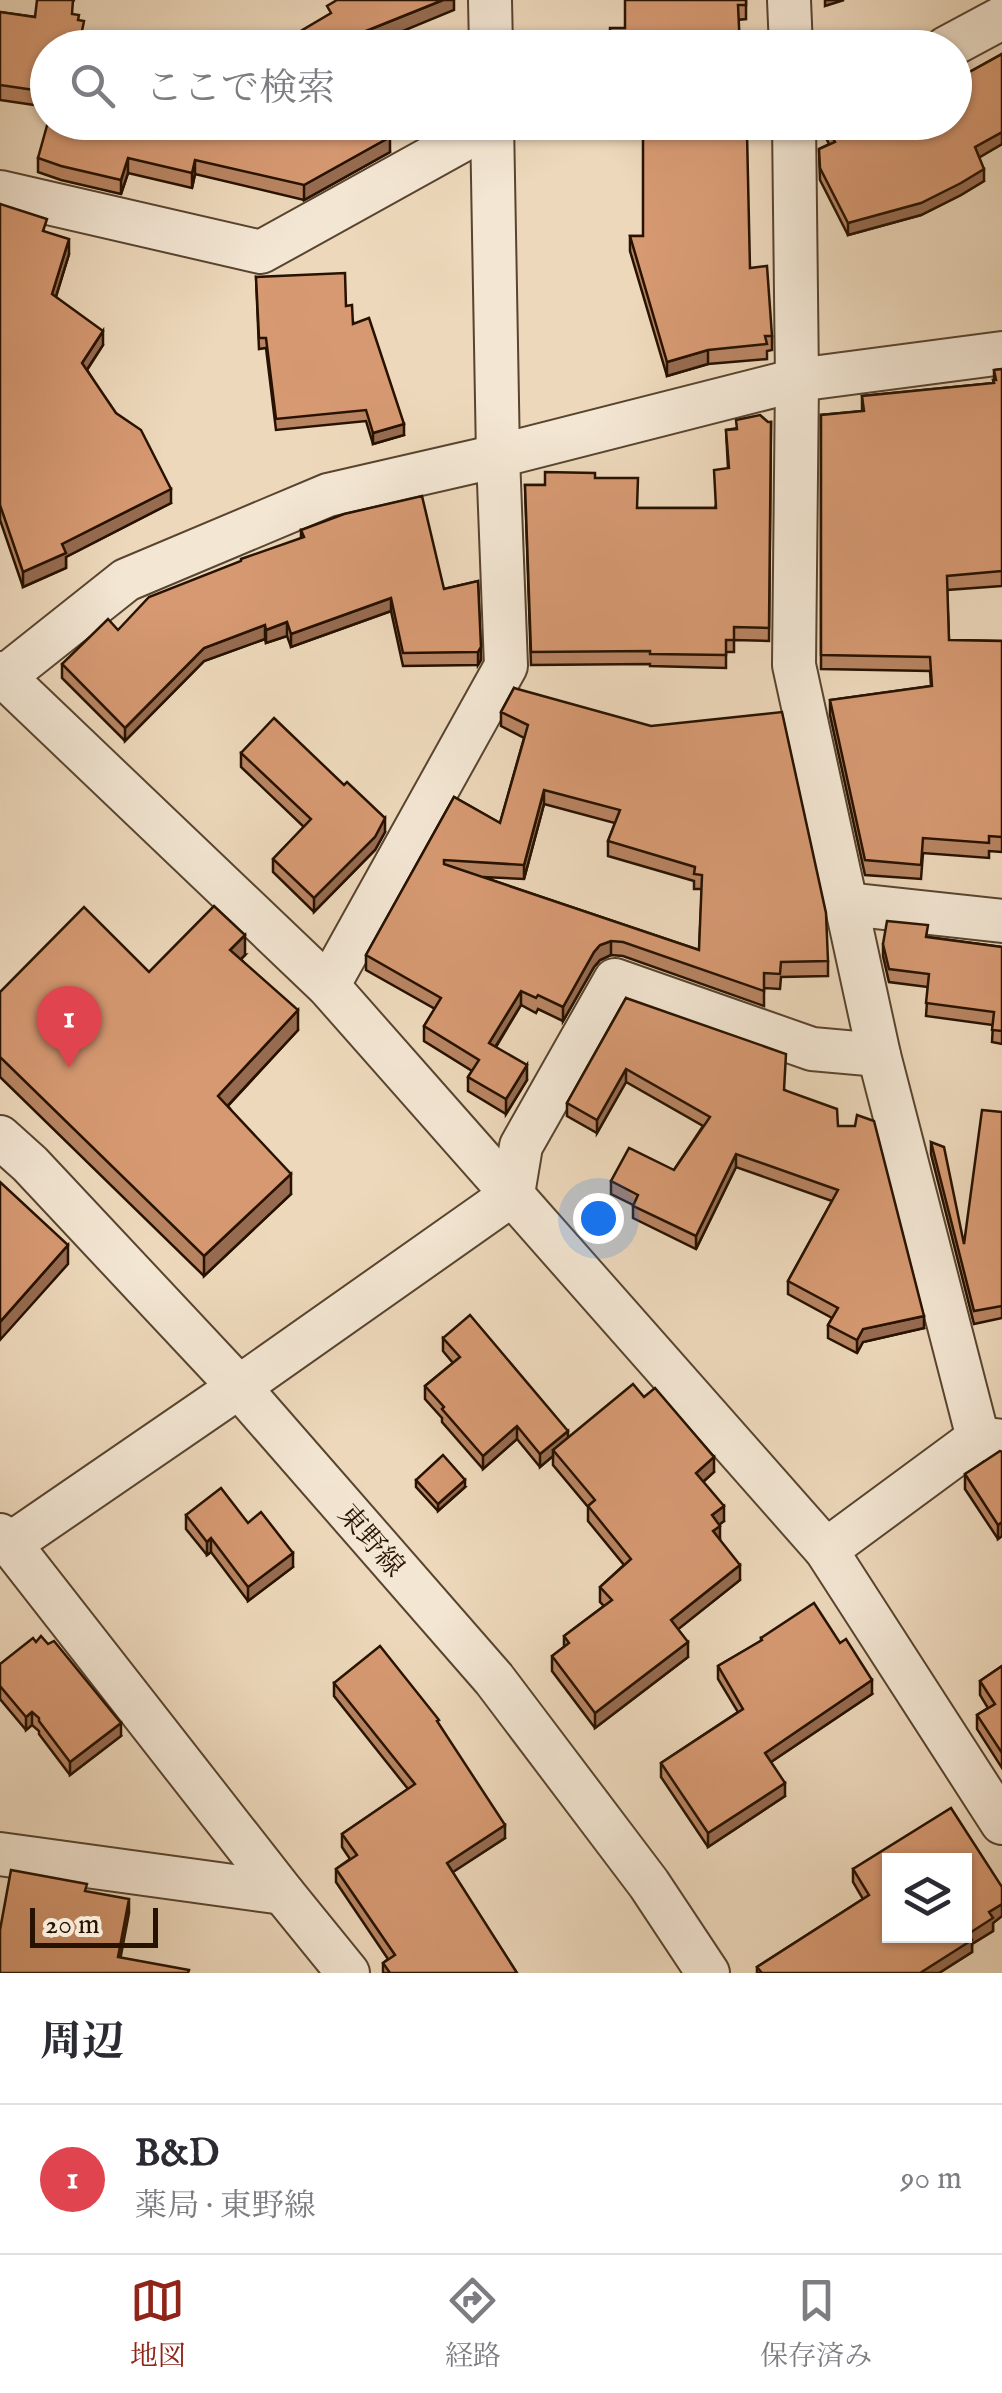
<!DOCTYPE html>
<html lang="ja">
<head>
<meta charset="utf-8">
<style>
  body { margin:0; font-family:"IM FELL English","Noto Serif JP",serif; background:#f7f7f7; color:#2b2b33 }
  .controls { position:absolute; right:30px; bottom:30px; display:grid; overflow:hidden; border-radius:0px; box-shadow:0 2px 8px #0004 }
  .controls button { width:90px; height:90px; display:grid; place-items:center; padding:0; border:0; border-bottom:2px solid #e1e1e2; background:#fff; color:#2b2b33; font:50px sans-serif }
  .scale { position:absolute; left:30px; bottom:25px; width:128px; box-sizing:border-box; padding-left:10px; border:5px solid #271200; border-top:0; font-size:28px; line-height:35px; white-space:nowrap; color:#271200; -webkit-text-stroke:8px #f3e6d3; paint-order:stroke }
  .you { position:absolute; left:598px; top:1218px; width:35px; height:35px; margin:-25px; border:8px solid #fff; border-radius:50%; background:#1a73e8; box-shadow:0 0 0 15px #1a73e833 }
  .badge { display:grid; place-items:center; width:65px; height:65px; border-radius:50%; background:#8f2418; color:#fff; font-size:32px; font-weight:700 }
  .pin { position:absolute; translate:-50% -82px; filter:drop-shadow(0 2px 5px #0008) }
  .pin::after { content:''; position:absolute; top:52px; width:35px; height:30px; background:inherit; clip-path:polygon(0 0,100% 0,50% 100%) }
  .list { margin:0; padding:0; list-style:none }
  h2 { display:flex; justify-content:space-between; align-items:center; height:130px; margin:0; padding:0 40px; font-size:42px }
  h2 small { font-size:32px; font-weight:400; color:#7c7c81 }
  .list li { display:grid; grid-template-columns:65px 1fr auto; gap:30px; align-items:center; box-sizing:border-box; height:150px; padding:0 40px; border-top:2px solid #e1e1e2 }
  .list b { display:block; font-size:38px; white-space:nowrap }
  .list p { margin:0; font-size:32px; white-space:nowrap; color:#7c7c81 }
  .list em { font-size:32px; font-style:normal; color:#7c7c81 }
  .icon { flex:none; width:55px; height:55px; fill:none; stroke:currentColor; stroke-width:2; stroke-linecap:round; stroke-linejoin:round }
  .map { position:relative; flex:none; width:1002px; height:1973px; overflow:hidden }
  .search { position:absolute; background:#fff; box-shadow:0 2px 8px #0004; left:30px; right:30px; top:30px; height:110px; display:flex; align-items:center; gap:25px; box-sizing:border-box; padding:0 35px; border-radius:55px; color:#7c7c81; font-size:38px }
  .sheet { height:280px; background:#fff }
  nav { display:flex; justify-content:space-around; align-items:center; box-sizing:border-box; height:140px; border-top:2px solid #e1e1e2; background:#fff; font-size:28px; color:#7c7c81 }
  nav a { display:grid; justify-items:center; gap:5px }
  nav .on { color:#8f2418 }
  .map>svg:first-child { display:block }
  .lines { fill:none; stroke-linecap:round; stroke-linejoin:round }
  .minor-casing { stroke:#58442f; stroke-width:46 }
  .minor { stroke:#f3e6d3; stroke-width:42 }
  .wall { fill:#b88462; stroke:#271200; stroke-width:2.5; fill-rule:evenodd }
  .shaded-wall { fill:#966b50; stroke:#271200; stroke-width:2.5 }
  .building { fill:#d69972; stroke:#271200; stroke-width:2.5; fill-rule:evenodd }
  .labels { text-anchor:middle; stroke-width:8; stroke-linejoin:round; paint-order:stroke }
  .street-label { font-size:28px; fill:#271200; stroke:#f3e6d3 }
</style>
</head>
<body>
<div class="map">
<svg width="1002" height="1973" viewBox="0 0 1002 1973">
  <rect width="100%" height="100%" fill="#edd8bb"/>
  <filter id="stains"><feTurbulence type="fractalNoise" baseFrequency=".002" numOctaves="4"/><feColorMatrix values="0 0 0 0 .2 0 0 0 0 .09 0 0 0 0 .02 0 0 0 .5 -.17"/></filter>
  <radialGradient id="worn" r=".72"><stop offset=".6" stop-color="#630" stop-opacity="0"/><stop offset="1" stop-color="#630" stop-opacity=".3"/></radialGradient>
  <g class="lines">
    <!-- minor casing -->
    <g class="minor-casing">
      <g id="minor">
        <polyline points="490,0 491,48"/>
        <polyline points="789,0 791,48"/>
        <polyline points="946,48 1002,18"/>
        <polyline points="794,122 797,380 794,665 879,1055 978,1438"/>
        <polyline points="0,192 261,252 492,124"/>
        <polyline points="0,673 328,986 826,1550 1002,1823"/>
        <polyline points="0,680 126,580 328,495 498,456 797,380 1002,353"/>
        <polyline points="847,904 1002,921"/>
        <polyline points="328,986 506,666 498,456 492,122"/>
        <polyline points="0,1137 30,1164 239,1387 494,1679 649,1884 708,1973"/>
        <polyline points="0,1535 10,1544 283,1893 348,1973"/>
        <polyline points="0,1542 10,1544 239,1387 513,1194 521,1146 615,980 812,1049 879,1055"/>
        <polyline points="826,1550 978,1438 1002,1441"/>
        <polyline points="0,1854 283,1893"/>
      </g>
    </g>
    <!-- minor -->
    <use href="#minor" class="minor"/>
  </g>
  <!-- wall -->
  <g class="wall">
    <polygon points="74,0 48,48 48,107 0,100 0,12 35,17"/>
    <polygon points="746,0 746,19 610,32 625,28"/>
    <polygon points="1002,54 1002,144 979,157 984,181 961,195 921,215 848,235 820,180 819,149 829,144 826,138 826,125 964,75"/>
    <polygon points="388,133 390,152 304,200 195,174 192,188 128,173 121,194 61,180 38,172 38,158"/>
    <polygon points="0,204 47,233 69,254 56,297 103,345 87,370 171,503 66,557 66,568 23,587 0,520"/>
    <polygon points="630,236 643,236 750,268 772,336 772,350 767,351 767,359 708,364 667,376 630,251"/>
    <polygon points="256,277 346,306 404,435 373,444 366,421 276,430 266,348 259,349"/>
    <polygon points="1002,369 1002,586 947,590 949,640 1002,641 1002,852 989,851 989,858 923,853 921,879 865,875 830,715 830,700 931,686 930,671 821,669 821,415 862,411 862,396 994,383 994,370"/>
    <polygon points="771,422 769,641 734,640 734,652 726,652 726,668 650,666 650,664 531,665 525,485 545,485 595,478 637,508 715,508 728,468 726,430"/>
    <polygon points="301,530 444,589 478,581 481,660 478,665 403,666 391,611 291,647 287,636 266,643 265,639 204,661 125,741 62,678 62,664 118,630 301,538"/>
    <path d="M514 688 828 961V976L781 977 780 989 764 988V1006L623 956 611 955 600 960 594 967 563 1021 538 1009 536 1013 521 1005 496 1047 527 1080 506 1114 468 1091V1077L472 1071 424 1041V1026L435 1009 366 970V955L454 797 500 823 524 738 501 726V712ZM544 804 615 823 608 841V856L694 881V889H702L699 950 483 877 524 879Z"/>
    <polygon points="241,753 385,832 375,850 314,912 273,872 273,859 304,827 241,767"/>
    <polygon points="928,937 1002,947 1002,1044 992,1042 993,1025 926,1016 928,987 889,982 883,956 883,944"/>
    <polygon points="245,955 241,959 298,1030 228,1106 291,1194 204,1276 0,1077 0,992 149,972"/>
    <polygon points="626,998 785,1090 838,1126 924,1328 863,1342 857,1353 828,1338 828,1325 832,1318 788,1294 788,1281 832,1201 736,1167 696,1249 633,1218 633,1205 611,1194 611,1181 674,1170 703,1126 626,1082 597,1133 567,1116 567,1103"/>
    <polygon points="1002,1112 1002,1318 974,1324 931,1154 931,1142 964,1244"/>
    <polygon points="443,1338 568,1438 644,1397 714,1472 703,1482 724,1521 719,1524 720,1540 740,1580 678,1629 688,1657 595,1728 552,1671 552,1656 564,1647 564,1636 604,1606 600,1602 600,1587 624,1565 588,1521 588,1507 553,1465 553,1456 540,1467 517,1439 483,1469 442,1422 442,1418 425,1399 425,1386 453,1363 443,1351"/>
    <polygon points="1002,1452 1002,1536 998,1539 965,1489 965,1474"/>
    <polygon points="416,1480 465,1487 438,1511 416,1487"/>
    <polygon points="186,1515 248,1523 293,1567 248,1601 211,1552 207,1555 186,1529"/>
    <polygon points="761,1638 872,1694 771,1762 785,1796 708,1847 661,1777 661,1763 738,1712 718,1679 718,1666 761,1641"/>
    <polygon points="0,1664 121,1736 70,1775 39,1734 39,1731 32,1725 26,1730 0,1699"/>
    <polygon points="1002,1666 1002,1768 977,1729 977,1715 988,1708 980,1695 980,1681"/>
    <polygon points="334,1683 439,1725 505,1838 452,1872 517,1973 383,1973 383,1963 388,1959 336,1882 336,1869 350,1859 342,1847 342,1834 408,1789 334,1696"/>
    <polygon points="853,1869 1002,1887 1002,1916 993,1923 993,1931 972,1944 972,1952 939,1973 757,1973 757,1967 863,1899 853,1882"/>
  </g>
  <!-- shaded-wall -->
  <g class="shaded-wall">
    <polygon points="443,0 454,0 454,10 362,48 356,35"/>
    <polygon points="825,0 844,0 825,6"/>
    <polygon points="382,122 407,122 382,137"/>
    <polygon points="1002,132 1002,144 975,160 975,147"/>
    <polygon points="390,137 390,152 304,200 304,185"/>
    <polygon points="128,158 128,173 121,194 121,180"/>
    <polygon points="195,160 195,174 192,188 192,173"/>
    <polygon points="984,169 984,181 961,195 921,215 848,235 848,223"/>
    <polygon points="69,239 69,254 52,309 52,294"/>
    <polygon points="103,331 103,345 82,377 82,363"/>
    <polygon points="708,350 708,364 667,376 667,362"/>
    <polygon points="404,424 404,435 373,444 373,433"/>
    <polygon points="171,489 171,503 66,557 66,568 23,587 23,572 62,544"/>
    <polygon points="391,598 391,611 291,647 291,634"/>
    <polygon points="287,622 287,636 266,643 266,630"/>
    <polygon points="265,625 265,639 204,661 125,741 125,728 204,648"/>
    <polygon points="481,647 481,660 478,665 478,652"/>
    <polygon points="544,790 544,804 524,879 524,865"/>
    <polygon points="385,818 385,832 375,850 314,912 314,898"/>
    <polygon points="245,935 245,955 230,970 230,950"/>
    <polygon points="611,941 611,955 600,960 594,967 563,1021 563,1007 594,952 600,945"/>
    <polygon points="521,991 521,1005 489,1057 489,1043"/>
    <polygon points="298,1010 298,1030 218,1116 218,1096"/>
    <polygon points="527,1065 527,1080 506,1114 506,1099"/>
    <polygon points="626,1069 626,1082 597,1133 597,1120"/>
    <polygon points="736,1154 736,1167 696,1249 696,1236"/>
    <polygon points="291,1174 291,1194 204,1276 204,1256"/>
    <polygon points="68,1245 68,1264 0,1340 0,1322"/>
    <polygon points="924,1316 924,1328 863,1342 857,1353 857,1340 863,1329"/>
    <polygon points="517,1426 517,1439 483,1469 483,1456"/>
    <polygon points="568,1431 568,1444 553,1450 553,1456 540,1467 540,1454"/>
    <polygon points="714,1457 714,1472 696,1488 696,1473"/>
    <polygon points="465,1480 465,1487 438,1511 438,1504"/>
    <polygon points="724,1506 724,1521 712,1530 712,1515"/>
    <polygon points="1002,1522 1002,1536 998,1539 998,1525"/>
    <polygon points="720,1526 720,1541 713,1531"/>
    <polygon points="211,1538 211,1552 207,1555 207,1542"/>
    <polygon points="293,1553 293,1567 248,1601 248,1587"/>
    <polygon points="740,1565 740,1580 671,1635 671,1620"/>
    <polygon points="688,1642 688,1657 595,1728 595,1713"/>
    <polygon points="872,1680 872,1694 765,1766 765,1753"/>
    <polygon points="32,1712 32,1725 26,1730 26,1717"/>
    <polygon points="121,1723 121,1736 70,1775 70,1762"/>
    <polygon points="785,1783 785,1796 708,1847 708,1833"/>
    <polygon points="505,1825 505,1838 447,1876 447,1863"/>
    <polygon points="129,1899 129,1913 118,1971 118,1957"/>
    <polygon points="1002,1904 1002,1916 993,1923 993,1931 972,1944 972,1952 939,1973 920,1973 968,1934 989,1912"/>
  </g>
  <!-- building -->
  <g class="building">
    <polygon points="37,0 73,0 72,14 79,15 78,20 84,21 82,31 129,48 48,48 48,92 0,85 0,12 35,17"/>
    <polygon points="337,0 443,0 356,35 466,34 471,48 272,48 331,13 327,6"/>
    <polygon points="625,0 746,0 746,5 738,5 740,48 548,48 548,33 610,32 610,28 625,28"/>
    <polygon points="1002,54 1002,132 975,147 984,169 961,183 921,203 848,223 820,168 819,149 835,142 826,125 831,122 954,122 954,75 964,75"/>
    <polygon points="48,122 382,122 390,137 304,185 195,160 192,173 128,158 121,180 61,166 38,158"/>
    <polygon points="643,122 743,122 744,133 747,133 750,268 767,266 772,336 765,336 767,344 708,350 667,362 630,236 643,236"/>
    <polygon points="0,204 47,219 43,231 69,239 52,294 103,331 82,363 116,413 141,430 171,489 62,544 66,553 23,572 0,505"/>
    <polygon points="345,273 346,306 352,305 353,324 369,318 404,424 373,433 366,410 276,419 266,338 259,338 256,277"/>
    <polygon points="1002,369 1002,571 947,576 949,640 1002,641 1002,837 989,836 989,843 923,838 921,865 865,860 830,700 932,686 930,657 821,655 821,415 864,411 862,396 994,383 993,380 996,380 994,370"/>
    <polygon points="760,415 768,422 771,422 769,628 734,627 734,640 726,640 726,655 650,654 650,651 531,652 525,485 545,485 545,472 595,473 595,478 638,478 637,508 716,508 714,470 729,468 726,430 737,429 736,420"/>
    <polygon points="422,496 444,589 478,581 481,647 478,652 403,653 391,598 291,634 287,622 266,630 265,625 204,648 125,728 62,664 108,619 118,630 149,597 241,561 241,559 304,537 301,530 344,514"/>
    <path d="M514 688 651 726 782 712 826 913 828 961 781 962 780 974 764 973V991L623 942 611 941 600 945 594 952 563 1007 538 995 536 998 521 991 489 1043 527 1065 506 1099 468 1077 479 1060 424 1026 441 998 366 955 454 797 500 823 528 725 501 712ZM544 790 620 810 608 841 695 867 694 874 702 875 699 950 444 864V860L524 865Z"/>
    <polygon points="274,718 344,785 347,782 385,818 375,837 314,898 273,859 311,819 241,753"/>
    <polygon points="214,906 245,935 230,950 298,1010 218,1096 291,1174 204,1256 0,1057 0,992 84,907 149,972"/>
    <polygon points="887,921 928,925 926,937 1002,947 1002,1031 992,1030 994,1012 926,1003 929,974 889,969 883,944"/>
    <polygon points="626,998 786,1054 784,1090 837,1109 838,1126 855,1126 857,1115 874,1121 924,1316 863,1329 857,1340 828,1325 838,1308 788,1281 838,1190 736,1154 696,1236 633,1206 638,1195 611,1181 629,1148 674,1170 710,1117 626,1069 597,1120 567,1103"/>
    <polygon points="982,1110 1002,1112 1002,1306 974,1311 931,1142 944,1147 964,1244"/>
    <polygon points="0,1182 68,1245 0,1322"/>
    <polygon points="470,1315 568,1431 540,1454 517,1426 483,1456 442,1409 444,1407 425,1386 460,1357 443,1338"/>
    <polygon points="633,1384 644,1397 655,1388 714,1457 696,1473 724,1506 712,1515 720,1526 713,1531 740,1565 671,1620 688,1642 595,1713 552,1656 569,1643 564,1636 612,1600 600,1587 631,1559 588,1506 595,1500 553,1450"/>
    <polygon points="1000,1451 1002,1452 1002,1522 998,1525 965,1474"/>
    <polygon points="443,1455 465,1480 438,1504 416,1480"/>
    <polygon points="221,1488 248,1523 261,1512 293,1553 248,1587 211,1538 207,1542 186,1515"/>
    <polygon points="814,1603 840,1643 846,1639 872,1680 765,1753 785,1783 708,1833 661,1763 743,1709 718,1666 762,1640 761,1638"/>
    <polygon points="41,1636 48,1644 54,1641 121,1723 70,1762 39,1721 39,1718 32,1712 26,1717 0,1686 0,1664 33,1638 36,1642"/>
    <polygon points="380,1646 439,1720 437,1721 505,1825 447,1863 517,1973 390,1973 383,1963 395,1955 336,1869 357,1855 342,1834 415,1784 334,1683"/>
    <polygon points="1002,1666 1002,1753 977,1715 995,1704 980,1681"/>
    <path d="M951 1808 1002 1887V1904L989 1912 993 1918 968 1934 972 1940 920 1973H762L757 1967 869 1895 853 1869ZM890 1860H964V1936H890Z"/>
    <polygon points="11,1870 87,1884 85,1891 129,1899 118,1957 189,1970 188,1973 0,1973 0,1930"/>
  </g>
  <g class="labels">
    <!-- street labels -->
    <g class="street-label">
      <text transform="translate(372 1540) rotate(49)" y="10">東野線</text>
    </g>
  </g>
  <rect width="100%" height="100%" filter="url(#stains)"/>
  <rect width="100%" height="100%" fill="url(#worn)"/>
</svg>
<div class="controls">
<button><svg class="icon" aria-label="layers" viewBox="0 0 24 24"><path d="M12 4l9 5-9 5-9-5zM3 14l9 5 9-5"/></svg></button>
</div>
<div class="scale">20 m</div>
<div class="you"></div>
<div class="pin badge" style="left:69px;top:1068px;background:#e0444e">1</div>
<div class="search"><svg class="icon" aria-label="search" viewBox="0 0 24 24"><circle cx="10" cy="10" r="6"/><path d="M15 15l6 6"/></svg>ここで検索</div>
</div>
<section class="sheet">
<h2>周辺<small></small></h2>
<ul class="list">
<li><span class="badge" style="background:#e0444e">1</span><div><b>B&amp;D</b><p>薬局 · 東野線</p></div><em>90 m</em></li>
</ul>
</section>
<nav>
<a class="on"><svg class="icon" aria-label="map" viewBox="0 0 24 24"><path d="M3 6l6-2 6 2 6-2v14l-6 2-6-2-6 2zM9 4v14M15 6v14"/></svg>地図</a>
<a><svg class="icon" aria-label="directions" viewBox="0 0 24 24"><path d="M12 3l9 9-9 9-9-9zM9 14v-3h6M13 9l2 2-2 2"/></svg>経路</a>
<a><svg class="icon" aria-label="saved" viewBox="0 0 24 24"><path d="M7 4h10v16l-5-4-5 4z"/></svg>保存済み</a>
</nav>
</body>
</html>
